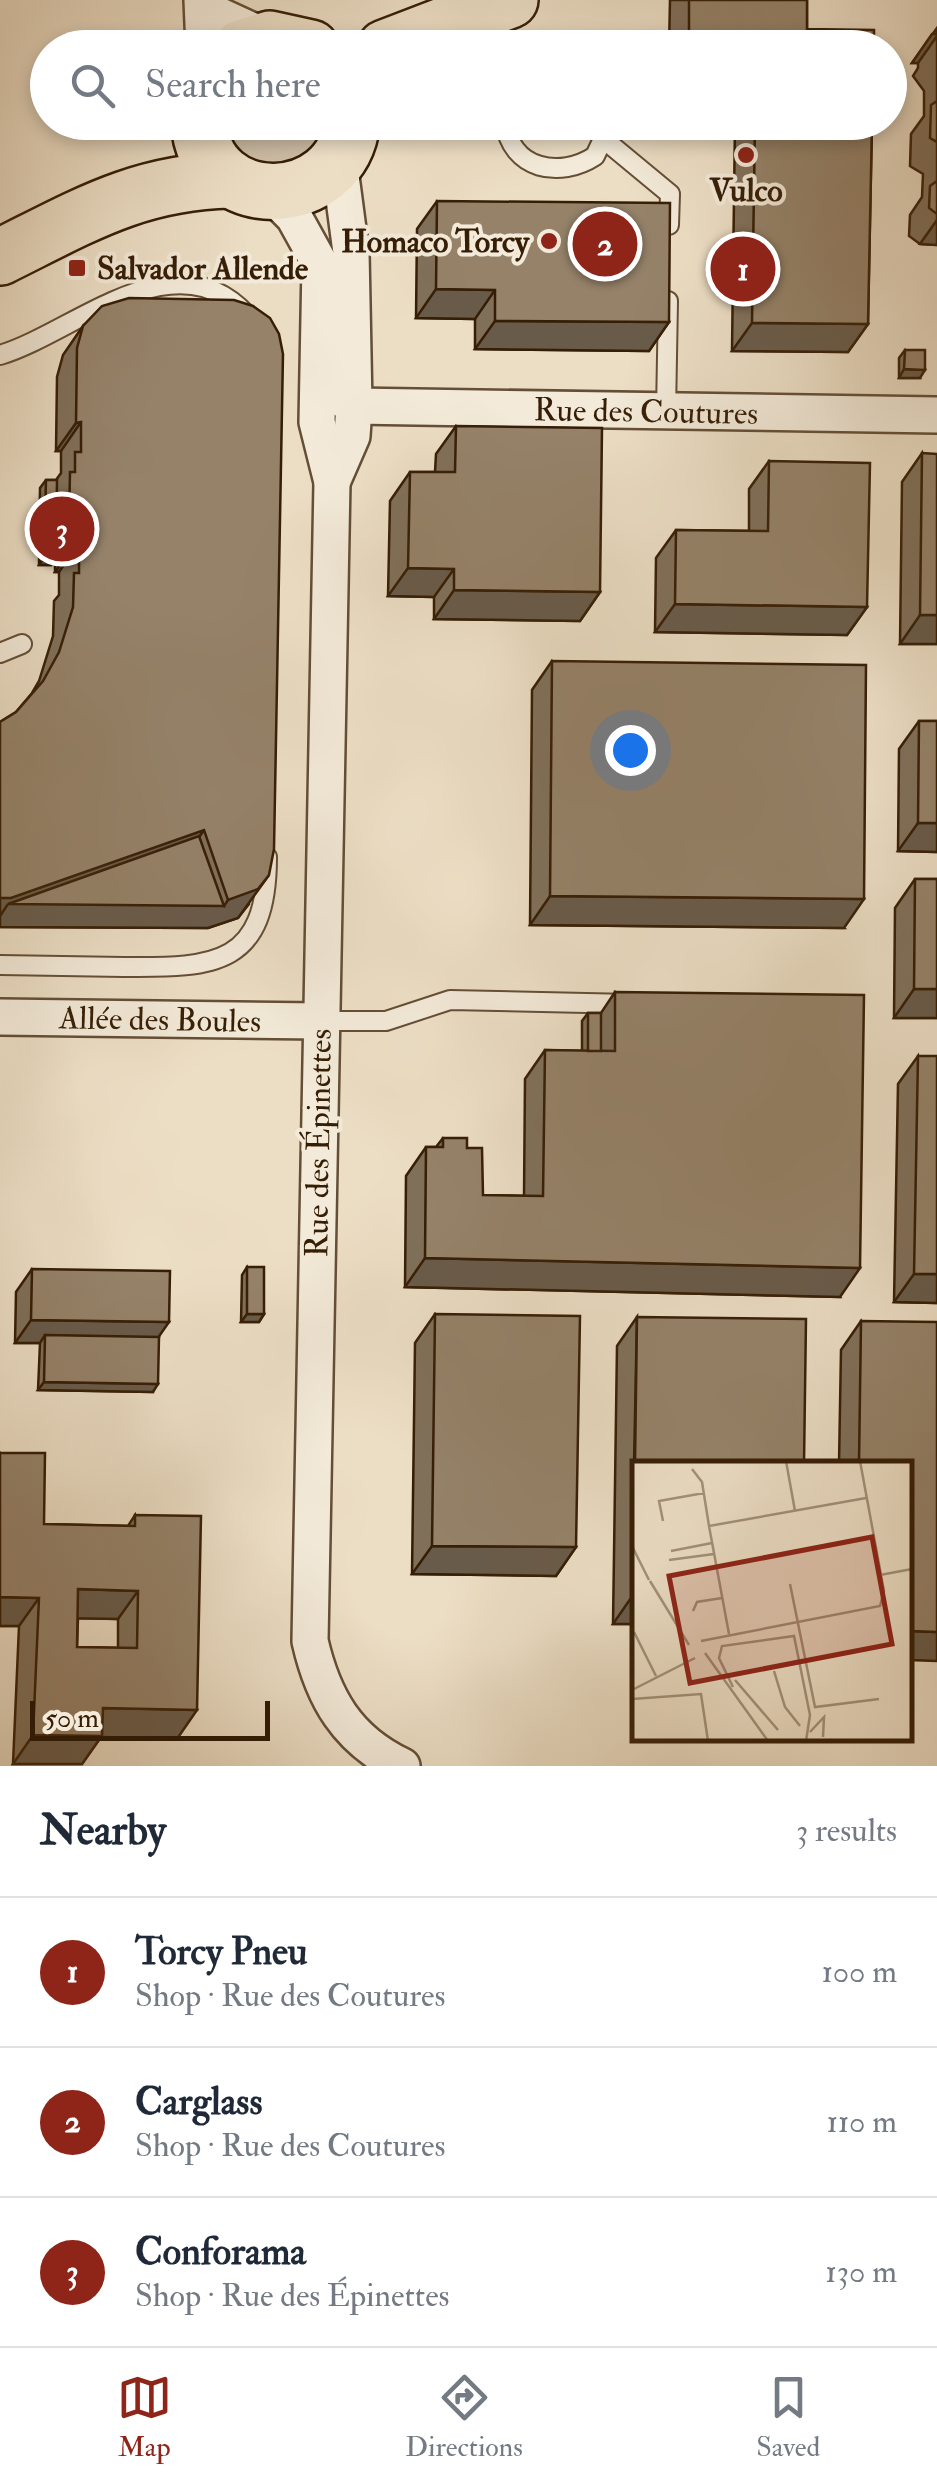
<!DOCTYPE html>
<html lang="en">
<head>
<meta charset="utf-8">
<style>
  body { margin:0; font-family:"IM FELL Double Pica",serif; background:#f2f2f3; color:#1f2937 }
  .scale { position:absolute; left:30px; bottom:25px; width:240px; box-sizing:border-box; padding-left:10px; border:5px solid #361e06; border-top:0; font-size:28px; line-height:35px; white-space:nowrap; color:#361e06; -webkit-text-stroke:8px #f3ead9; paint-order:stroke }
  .you { position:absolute; left:630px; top:750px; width:35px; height:35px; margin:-25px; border:8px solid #fff; border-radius:50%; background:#1a73e8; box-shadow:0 0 0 15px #1a73e833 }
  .badge { display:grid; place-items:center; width:65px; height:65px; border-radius:50%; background:#8f2418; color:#fff; font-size:32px; font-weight:700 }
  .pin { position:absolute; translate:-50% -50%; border:5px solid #fff; box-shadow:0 2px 10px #0006 }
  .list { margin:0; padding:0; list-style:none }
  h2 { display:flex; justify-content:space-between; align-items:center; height:130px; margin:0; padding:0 40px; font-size:42px }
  h2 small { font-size:32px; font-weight:400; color:#747a83 }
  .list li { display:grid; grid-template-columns:65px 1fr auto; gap:30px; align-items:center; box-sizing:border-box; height:150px; padding:0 40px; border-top:2px solid #e0e1e3 }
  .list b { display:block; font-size:38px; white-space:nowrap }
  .list p { margin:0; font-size:32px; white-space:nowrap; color:#747a83 }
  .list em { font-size:32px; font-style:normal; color:#747a83 }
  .icon { flex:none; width:55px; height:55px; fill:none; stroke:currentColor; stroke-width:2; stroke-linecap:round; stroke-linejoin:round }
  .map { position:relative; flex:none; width:937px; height:1766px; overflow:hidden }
  .search { position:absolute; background:#fff; box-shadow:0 5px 15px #0003; left:30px; right:30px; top:30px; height:110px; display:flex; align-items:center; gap:25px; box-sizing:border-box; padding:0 35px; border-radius:55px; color:#747a83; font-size:38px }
  .sheet { height:580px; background:#fff }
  nav { display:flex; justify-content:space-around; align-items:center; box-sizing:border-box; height:140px; border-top:2px solid #e0e1e3; background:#fff; font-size:28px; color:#747a83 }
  nav a { display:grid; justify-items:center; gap:5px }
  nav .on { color:#8f2418 }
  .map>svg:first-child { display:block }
  .green { fill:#cdbda5; stroke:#826e56; stroke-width:2.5 }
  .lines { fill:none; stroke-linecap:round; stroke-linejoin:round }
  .service-casing { stroke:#644e36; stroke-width:22 }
  .minor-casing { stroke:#644e36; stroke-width:40 }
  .primary-casing { stroke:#361e06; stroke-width:60 }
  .service { stroke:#f3ead9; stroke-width:18 }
  .minor { stroke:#f3ead9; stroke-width:35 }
  .primary { stroke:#ecdec5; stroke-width:55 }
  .wall { fill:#80705a; stroke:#361e06; stroke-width:2.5; fill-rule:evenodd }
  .shaded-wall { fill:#685b4a; stroke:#361e06; stroke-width:2.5 }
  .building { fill:#958269; stroke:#361e06; stroke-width:2.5; fill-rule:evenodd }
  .poi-dot { fill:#8f2418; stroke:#f3ead9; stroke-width:4 }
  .labels { text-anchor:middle; stroke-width:8; stroke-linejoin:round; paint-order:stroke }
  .poi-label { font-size:32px; font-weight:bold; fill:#361e06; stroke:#f3ead9 }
  .street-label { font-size:32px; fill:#361e06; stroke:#f3ead9 }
  .inset-road { fill:none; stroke:#a39179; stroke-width:2.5 }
  .view { fill:#8f2418; fill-opacity:0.15; stroke:#8f2418; stroke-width:5 }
  .inset-edge { fill:none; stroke:#361e06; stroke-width:5 }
</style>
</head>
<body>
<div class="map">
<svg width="937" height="1766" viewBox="0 0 937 1766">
  <rect width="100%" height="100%" fill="#ecdec5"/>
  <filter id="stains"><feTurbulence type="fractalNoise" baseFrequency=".002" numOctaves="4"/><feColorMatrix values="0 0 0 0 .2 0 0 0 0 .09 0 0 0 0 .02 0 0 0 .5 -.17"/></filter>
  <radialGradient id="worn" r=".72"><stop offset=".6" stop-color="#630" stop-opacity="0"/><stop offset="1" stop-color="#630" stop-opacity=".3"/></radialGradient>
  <!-- green -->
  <polygon class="green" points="217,122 333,123 315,160 255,172"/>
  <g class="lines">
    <!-- service casing -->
    <g class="service-casing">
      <g id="service">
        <path d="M505 122C511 170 560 179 595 156L611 122"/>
        <polyline points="606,141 670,194 669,225"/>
        <path d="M0 355C74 333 173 236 246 314"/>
        <polyline points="666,412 668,301"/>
        <polyline points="0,653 22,644"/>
        <path d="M0 965C41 966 83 966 124 967 216 968 267 965 267 857"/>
        <polyline points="320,1021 386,1021 450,1000 631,1004"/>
      </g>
    </g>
    <!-- minor casing -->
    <g class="minor-casing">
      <g id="minor">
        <polyline points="202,0 204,48"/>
        <polyline points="205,9 270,39"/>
        <path d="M271 194 294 217 320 264 317 422 332 482 310 1641C323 1698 347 1740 402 1766"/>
        <polyline points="335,355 337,396 354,406 937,415"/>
        <polyline points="332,482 352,436 354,406 351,252 339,161"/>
        <polyline points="0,1017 320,1021"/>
      </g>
    </g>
    <!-- primary casing -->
    <g class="primary-casing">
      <g id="primary">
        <polyline points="241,48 270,39 311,48"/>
        <polyline points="385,48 510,0"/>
        <path d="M199 122C205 216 342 213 352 122"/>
        <path d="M0 257C81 217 137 182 230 180"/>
      </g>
    </g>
    <!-- service -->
    <use href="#service" class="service"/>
    <!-- minor -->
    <use href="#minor" class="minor"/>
    <!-- primary -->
    <use href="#primary" class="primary"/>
  </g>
  <!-- wall -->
  <g class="wall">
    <polygon points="670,0 807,0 807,29 874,48 669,48"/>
    <polygon points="937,28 937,245 920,244 909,236 910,215 922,197 923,174 910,166 911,134 924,116 924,91 913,76 918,68 918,63 912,63"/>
    <polygon points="735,122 872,122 868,324 848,352 732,351"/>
    <polygon points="437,201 669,322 649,351 475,349 475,319 416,318 417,229"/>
    <polygon points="83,326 249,904 238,918 208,928 0,927 0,722 16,712 32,693 39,681 53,636 54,601 59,595 59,572 55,572 55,559 51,565 39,565 40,488 46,480 56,480 61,473 61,451 56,451 57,377 63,355"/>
    <polygon points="905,350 920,378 899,378 899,358"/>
    <polygon points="456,426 600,592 580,621 434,619 434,597 388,596 390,501 410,472 435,472 436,454"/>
    <polygon points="922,453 937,644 900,644 902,482"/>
    <polygon points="769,461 867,607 847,635 655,632 656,558 676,530 749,531 749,489"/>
    <polygon points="552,661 844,928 530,925 532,690"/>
    <polygon points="919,721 937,721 937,852 898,851 899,749"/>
    <polygon points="915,879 937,879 937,1018 894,1018 895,908"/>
    <polygon points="615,992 840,1297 405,1287 406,1176 426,1147 436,1147 443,1138 467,1148 483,1195 524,1196 525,1079 545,1050 582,1051 582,1021 588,1013 601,1013"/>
    <polygon points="918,1056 937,1303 894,1302 898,1084"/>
    <polygon points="247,1267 264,1314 259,1322 241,1322 242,1275"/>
    <polygon points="32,1269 159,1337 153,1392 38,1390 40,1343 15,1343 16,1292"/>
    <polygon points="435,1314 576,1547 556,1576 412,1574 415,1343"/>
    <polygon points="637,1317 634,1464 634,1624 613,1624 617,1346"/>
    <polygon points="861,1321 910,1464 839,1464 841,1350"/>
    <path d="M0 1453 44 1524 128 1526 135 1515 177 1739 101 1737 82 1764H13L19 1626H0ZM78 1618 118 1619V1648L77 1647Z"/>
  </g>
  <!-- shaded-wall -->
  <g class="shaded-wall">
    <polygon points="932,34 937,34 937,36 918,63 912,63"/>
    <polygon points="937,220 937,245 920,244"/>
    <polygon points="436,289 495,290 475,319 416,318"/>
    <polygon points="495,321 669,322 649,351 475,349"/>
    <polygon points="752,323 868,324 848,352 732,351"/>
    <polygon points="904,369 925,370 920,378 899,378"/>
    <polygon points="81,422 61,451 56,451 76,423"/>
    <polygon points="69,524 75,524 55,553 49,553"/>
    <polygon points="75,543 79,543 59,572 55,572"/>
    <polygon points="44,557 56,557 51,565 39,565"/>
    <polygon points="408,568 454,569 434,597 388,596"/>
    <polygon points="454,590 600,592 580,621 434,619"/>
    <polygon points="675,604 867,607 847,635 655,632"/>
    <polygon points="920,615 937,615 937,644 900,644"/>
    <polygon points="918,823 937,823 937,852 898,851"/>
    <polygon points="204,830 184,859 224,906 228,900 269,875 238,918 208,928 0,927 0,916 8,904 0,916 0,898"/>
    <polygon points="550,896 864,899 844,928 530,925"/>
    <polygon points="914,989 937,989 937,1018 894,1018"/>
    <polygon points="425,1258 860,1268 840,1297 405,1287"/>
    <polygon points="914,1274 937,1274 937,1303 894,1302"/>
    <polygon points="247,1314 264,1314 259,1322 241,1322"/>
    <polygon points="31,1320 169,1322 153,1345 45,1335 40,1343 15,1343"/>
    <polygon points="44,1382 158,1384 153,1392 38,1390"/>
    <polygon points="432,1546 576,1547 556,1576 412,1574"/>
    <polygon points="78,1589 138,1591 118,1619 58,1618"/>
    <polygon points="633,1595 634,1624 613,1624"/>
    <polygon points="0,1597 39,1598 19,1626 0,1626"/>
    <polygon points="910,1631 937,1632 937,1661 910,1660"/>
    <polygon points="103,1708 197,1710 177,1739 101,1737 82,1764 13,1764 33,1735"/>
  </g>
  <!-- building -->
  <g class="building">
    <polygon points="689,0 807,0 807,29 874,30 874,48 689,48"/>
    <polygon points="937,101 937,142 930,138 931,105"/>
    <polygon points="755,122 872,122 868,324 752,323"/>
    <polygon points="937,181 937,214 929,208 930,186"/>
    <polygon points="437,201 670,203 669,322 495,321 495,290 436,289"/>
    <polygon points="129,298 234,300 253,306 270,318 279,334 283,354 274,849 269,875 258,889 228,900 204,830 11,898 0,898 0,722 16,712 43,681 59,652 73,607 74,573 79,573 79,543 75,543 75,524 69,524 70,472 75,472 75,452 81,452 81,422 76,423 77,348 83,326 102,306"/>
    <polygon points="905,350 925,350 925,370 904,369"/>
    <polygon points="456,426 602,428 600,592 454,590 454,569 408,568 410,472 455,472"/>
    <polygon points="922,453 937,454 937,615 920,615"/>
    <polygon points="769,461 870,463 867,607 675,604 676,530 768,531"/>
    <polygon points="46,480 57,480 56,557 44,557"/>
    <polygon points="552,661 866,665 864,899 550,896"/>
    <polygon points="919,721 937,721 937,823 918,823"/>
    <polygon points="199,836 224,906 8,904"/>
    <polygon points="915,879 937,879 937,989 914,989"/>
    <polygon points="615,992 864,995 860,1268 425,1258 426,1147 443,1147 443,1138 467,1138 467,1148 482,1148 483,1195 543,1196 545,1050 615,1051"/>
    <rect x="588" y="1013" width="13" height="38"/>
    <polygon points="918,1056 937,1056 937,1274 914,1274"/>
    <rect x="247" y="1267" width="17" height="47"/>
    <polygon points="32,1269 170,1271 169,1322 31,1320"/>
    <polygon points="435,1314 580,1316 576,1547 432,1546"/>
    <polygon points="637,1317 806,1319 804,1464 635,1464"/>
    <polygon points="861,1321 937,1322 937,1632 910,1631 910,1464 859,1464"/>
    <polygon points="45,1335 159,1337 158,1384 44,1382"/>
    <path d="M0 1453H45L44 1524 135 1526V1515L201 1516 197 1710 103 1708 102 1736 33 1735 39 1598 0 1597ZM78 1589 138 1591 137 1648 77 1647Z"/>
    <polygon points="634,1512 634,1595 633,1595"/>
  </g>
  <!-- markers -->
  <g class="poi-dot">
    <circle cx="746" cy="155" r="10"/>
    <circle cx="549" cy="241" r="10"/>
    <rect x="67" y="258" width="20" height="20" rx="5"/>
  </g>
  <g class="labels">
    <!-- poi labels -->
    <g class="poi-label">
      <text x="746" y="201">Vulco</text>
      <text x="529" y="252" text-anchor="end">Homaco Torcy</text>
      <text x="97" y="279" text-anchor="start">Salvador Allende</text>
    </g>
    <!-- street labels -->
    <g class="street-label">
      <text transform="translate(646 411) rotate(1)" y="11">Rue des Coutures</text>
      <text transform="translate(160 1019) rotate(1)" y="11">Allée des Boules</text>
      <text transform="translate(318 1143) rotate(-89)" y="11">Rue des Épinettes</text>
    </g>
  </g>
  <!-- overview -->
  <g transform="translate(632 1461)">
    <rect width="280" height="280" fill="#ecdec5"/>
    <path class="inset-road" d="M154 0 163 50M60 8 70 21 77 65M31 60 27 40 72 32M0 85 17 119M39 90 80 82M37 99 82 93M248 114 280 108M18 120 57 184M158 123 183 246 247 238M61 150 65 141 90 137M2 171 24 215M97 173 77 65 234 37M69 180 248 145 252 130 228 0M73 192 136 280M142 210 153 246 168 265M103 219 146 269M101 226 87 197 90 185 162 175 178 254 174 280M0 229 63 197M0 238 69 233 76 280M178 271 192 256 191 276"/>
    <path class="view" d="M240 76 260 183 58 222 37 115Z"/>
    <rect width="280" height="280" class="inset-edge"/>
  </g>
  <rect width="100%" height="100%" filter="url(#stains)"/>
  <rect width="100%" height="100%" fill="url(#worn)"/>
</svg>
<div class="scale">50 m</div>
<div class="you"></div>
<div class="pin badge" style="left:743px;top:269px">1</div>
<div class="pin badge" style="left:605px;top:244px">2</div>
<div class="pin badge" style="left:62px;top:529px">3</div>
<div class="search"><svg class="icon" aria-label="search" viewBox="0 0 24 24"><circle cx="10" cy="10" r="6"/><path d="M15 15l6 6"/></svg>Search here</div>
</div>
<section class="sheet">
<h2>Nearby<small>3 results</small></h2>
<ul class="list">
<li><span class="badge">1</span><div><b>Torcy Pneu</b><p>Shop · Rue des Coutures</p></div><em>100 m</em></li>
<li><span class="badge">2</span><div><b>Carglass</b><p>Shop · Rue des Coutures</p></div><em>110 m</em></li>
<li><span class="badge">3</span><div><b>Conforama</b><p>Shop · Rue des Épinettes</p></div><em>130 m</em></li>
</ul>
</section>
<nav>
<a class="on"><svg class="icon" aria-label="map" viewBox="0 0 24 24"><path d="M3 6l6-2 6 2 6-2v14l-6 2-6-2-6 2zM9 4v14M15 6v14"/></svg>Map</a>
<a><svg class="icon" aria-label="directions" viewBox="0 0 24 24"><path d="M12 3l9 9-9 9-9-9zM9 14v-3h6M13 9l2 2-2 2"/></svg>Directions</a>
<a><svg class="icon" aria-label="saved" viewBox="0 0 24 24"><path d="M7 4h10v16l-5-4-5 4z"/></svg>Saved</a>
</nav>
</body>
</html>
